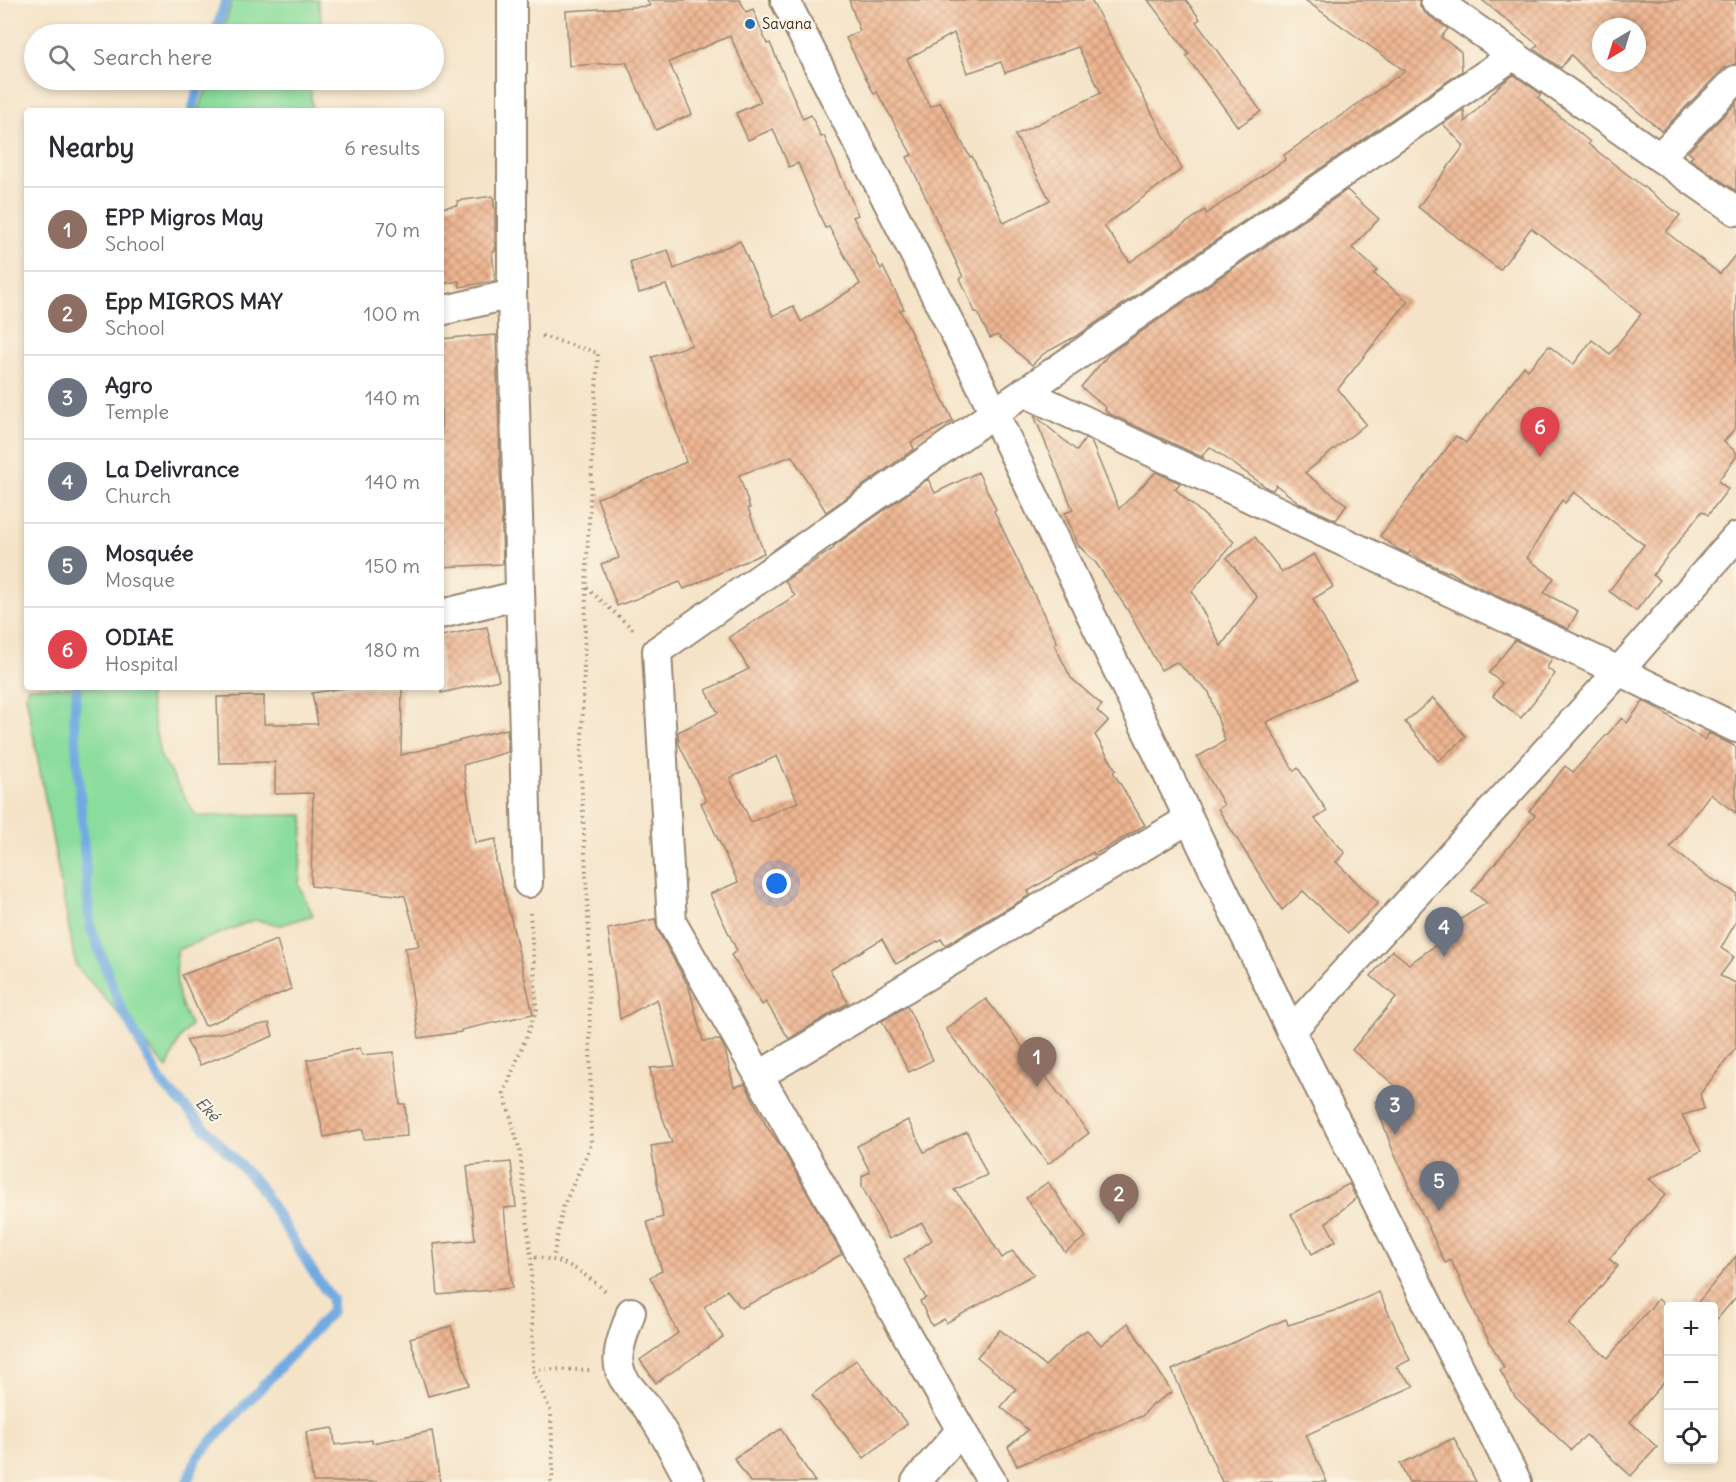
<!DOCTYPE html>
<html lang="en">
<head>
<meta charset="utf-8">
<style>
  body { margin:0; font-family:Delius,sans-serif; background:#f2f2f3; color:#2b2b33 }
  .controls { position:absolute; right:18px; bottom:18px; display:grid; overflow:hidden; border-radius:6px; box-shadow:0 3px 9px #0003 }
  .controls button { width:54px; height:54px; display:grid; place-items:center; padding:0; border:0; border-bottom:2px solid #e1e1e2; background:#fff; color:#2b2b33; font:30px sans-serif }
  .compass { position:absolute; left:1592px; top:18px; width:54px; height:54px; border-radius:50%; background:#fff; box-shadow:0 3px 9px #0003; rotate:218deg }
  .you { position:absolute; left:777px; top:884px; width:21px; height:21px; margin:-15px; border:4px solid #fff; border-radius:50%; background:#1a73e8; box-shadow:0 0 0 9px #1a73e833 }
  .badge { display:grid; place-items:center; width:39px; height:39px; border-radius:50%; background:#ea580c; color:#fff; font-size:20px; font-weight:700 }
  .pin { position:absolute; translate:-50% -50px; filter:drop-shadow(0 2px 3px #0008) }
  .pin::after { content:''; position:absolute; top:32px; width:21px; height:18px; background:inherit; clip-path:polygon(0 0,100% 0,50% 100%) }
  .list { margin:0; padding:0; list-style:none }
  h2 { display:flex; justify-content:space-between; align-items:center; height:78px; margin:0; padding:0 24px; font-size:26px }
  h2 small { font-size:20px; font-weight:400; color:#7c7c81 }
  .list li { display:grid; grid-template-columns:39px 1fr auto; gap:18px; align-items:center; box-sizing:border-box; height:84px; padding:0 24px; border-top:2px solid #e1e1e2 }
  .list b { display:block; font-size:22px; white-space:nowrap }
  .list p { margin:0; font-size:20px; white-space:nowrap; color:#7c7c81 }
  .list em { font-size:20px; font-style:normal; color:#7c7c81 }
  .icon { flex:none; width:33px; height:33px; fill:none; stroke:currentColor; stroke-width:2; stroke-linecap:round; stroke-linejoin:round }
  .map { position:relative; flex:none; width:1736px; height:1482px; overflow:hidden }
  .search { position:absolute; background:#fff; box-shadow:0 3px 9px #0003; left:24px; top:24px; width:420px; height:66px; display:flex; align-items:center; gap:15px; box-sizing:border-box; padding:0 21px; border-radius:33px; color:#7c7c81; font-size:22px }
  .panel { position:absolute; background:#fff; box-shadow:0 3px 9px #0003; left:24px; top:108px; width:420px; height:582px; border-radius:6px }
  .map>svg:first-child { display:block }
  .green { fill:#8bdd9d; stroke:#63845e; stroke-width:1.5 }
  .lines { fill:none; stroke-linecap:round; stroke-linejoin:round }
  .stream { stroke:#71aae1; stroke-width:10 }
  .building { fill:url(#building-cross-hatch); fill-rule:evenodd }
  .street-casing { stroke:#988672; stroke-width:32 }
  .path { stroke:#988672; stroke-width:4; stroke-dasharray:1.5 4.5; stroke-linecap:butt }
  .street { stroke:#fff; stroke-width:28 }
  .poi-dot { fill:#1f6fb2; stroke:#fcf5e5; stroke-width:2 }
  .labels { text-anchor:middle; stroke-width:4.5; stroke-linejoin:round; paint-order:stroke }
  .poi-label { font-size:15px; fill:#3b2a1e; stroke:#fcf5e5; text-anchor:start }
  .water-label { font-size:16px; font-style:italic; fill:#4e5762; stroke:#fcf5e5 }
</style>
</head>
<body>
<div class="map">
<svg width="1736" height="1482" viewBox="0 0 1736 1482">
  <defs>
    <pattern id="building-cross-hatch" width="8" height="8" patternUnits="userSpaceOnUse" patternTransform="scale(1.5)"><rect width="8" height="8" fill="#efb692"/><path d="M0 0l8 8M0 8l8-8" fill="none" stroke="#c39477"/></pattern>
  </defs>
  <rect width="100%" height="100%" fill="#fcf5e5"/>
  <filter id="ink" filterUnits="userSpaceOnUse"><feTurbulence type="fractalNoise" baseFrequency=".0167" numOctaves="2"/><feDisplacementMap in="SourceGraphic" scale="12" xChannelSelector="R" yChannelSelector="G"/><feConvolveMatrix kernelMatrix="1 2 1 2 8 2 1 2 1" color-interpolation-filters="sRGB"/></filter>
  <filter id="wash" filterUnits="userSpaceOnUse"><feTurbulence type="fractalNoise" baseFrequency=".008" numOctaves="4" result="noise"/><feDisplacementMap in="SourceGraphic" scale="24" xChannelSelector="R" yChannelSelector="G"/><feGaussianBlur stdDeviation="1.35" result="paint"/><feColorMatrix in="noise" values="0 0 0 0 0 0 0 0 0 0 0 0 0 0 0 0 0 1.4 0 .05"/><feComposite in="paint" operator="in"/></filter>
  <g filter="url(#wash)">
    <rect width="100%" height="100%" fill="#f4e3c7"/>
    <!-- green -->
    <g class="green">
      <polygon points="232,0 318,0 322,25 318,34 222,34"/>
      <polygon points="209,80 310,80 312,111 199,111"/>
      <path d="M28 687H147L160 755 196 816 304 815 299 886 313 915 281 925 254 920 177 950C175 980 176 999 191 1025L180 1038 167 1068 76 966 26 695Z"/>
    </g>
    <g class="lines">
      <!-- stream -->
      <g class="stream">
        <polyline points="215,34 226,0"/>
        <polyline points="192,111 201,80"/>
        <polyline points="77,687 74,717 90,926 120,1006 161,1082 258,1184 316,1277 332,1299 332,1311 197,1457 187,1482"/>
      </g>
    </g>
    <g id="blocks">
      <!-- building -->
      <g class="building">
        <polygon points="647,0 740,0 746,12 753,9 767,44 770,43 803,119 811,115 821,137 824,136 858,215 853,217 881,269 883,267 904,309 900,310 953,421 911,442 914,449 826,512 792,456 739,475 750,508 748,508 764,553 684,589 680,582 617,606 601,564 619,558 597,498 632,486 686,462 652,357 692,345 666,285 639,293 630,262 668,250 674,269 740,241 773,316 793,306 801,322 860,284 829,227 825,228 798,163 789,167 773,129 748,140 736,113 761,102 730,36 669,62 692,114 656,130 626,62 569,66 566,11 650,6"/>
        <path d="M849 0H1091L1182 169 1104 226 1130 262 1205 210 1206 214 1286 159 1284 155 1405 71 1305 0H1419L1420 7 1425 13 1448 29 1441 37 1461 52 1462 71 1078 335 1043 354 1032 365 997 335 990 338 977 312H975L960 278 963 277 907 157 912 155 877 92 874 94 846 38 860 31ZM954 33 967 73 1001 62 1005 73 1078 47 1101 93 1015 135 1050 200 1004 223 972 156 970 157 940 102 930 107 907 59Z"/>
        <polygon points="1148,0 1186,0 1200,19 1196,22 1261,111 1238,127 1186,56 1189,54"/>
        <path d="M1482 0H1736V64L1724 68 1662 131 1595 77 1594 78 1571 55 1561 68 1534 49 1538 45ZM1601 27H1637V63H1601Z"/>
        <polygon points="1514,75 1541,94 1538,98 1590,142 1588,144 1680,215 1666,232 1720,274 1736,254 1736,427 1724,442 1736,452 1736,457 1718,481 1728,489 1708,515 1702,511 1653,575 1660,580 1636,611 1609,591 1644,545 1574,492 1565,503 1562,500 1527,558 1554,578 1544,593 1578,611 1568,629 1462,579 1449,571 1448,572 1421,560 1410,552 1408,554 1398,549 1380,536 1456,436 1466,443 1524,366 1528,370 1549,346 1573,365 1592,340 1610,354 1641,314 1585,268 1531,228 1500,270 1418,207 1464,146 1443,124 1464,110 1465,122 1500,85"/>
        <polygon points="1736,103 1736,191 1690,159 1693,156 1688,152"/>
        <polygon points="1347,190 1379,219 1352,248 1377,270 1374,274 1408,301 1338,389 1366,424 1305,473 1347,505 1336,520 1301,504 1276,485 1273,490 1269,489 1210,447 1202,456 1204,458 1110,414 1105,410 1106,408 1081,387 1109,354"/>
        <polygon points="493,196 495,212 495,251 492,252 495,281 460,287 459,281 441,284 441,208 458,205 457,201"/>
        <polygon points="496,335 503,564 441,567 441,339 470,336 470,337"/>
        <polygon points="1034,415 1077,451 1085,439 1091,441 1119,509 1156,472 1180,483 1175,489 1234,542 1192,591 1221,646 1257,597 1227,558 1255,537 1282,572 1314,554 1333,587 1313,599 1356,679 1321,698 1266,722 1294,771 1298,768 1327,811 1315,819 1345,853 1336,862 1378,903 1348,933 1303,891 1282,910 1218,809 1224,805 1197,757 1225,741 1209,692 1176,662 1161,670 1127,609 1096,563 1078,545 1065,513 1073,510"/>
        <path d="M978 472 996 509 994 511 1057 642 1054 644 1071 678 1102 705 1097 711 1108 721 1095 735 1116 770 1113 772 1145 825 1094 855 1093 852 1028 891 1030 895 945 945 941 939 896 964 882 939 830 970 848 1003 789 1039 766 1002 762 1005 731 955 737 951 710 894 738 882 701 803 706 801 679 744 678 732 718 713 706 690 749 669 729 637 795 596 785 581 834 548V546L928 479 935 493ZM777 756 798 802 751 822 730 778Z"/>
        <polygon points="487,627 499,680 441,693 441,636"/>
        <polygon points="1515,640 1552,658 1547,668 1555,674 1521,718 1493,696 1502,683 1489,673"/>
        <polygon points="350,687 402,687 401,755 507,729 508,752 463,765 475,843 496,839 496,861 511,919 533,1014 461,1030 461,1032 419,1038 405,948 419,946 405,896 311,886 313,793 275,794 275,762 219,763 217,697 264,696 264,724 318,724 312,693"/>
        <polygon points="1433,698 1466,737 1438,761 1405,722"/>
        <polygon points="1643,701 1657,708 1704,740 1709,733 1736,747 1736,813 1710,794 1670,847 1705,875 1736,893 1736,922 1721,948 1734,957 1720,976 1736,983 1736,1048 1700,1094 1704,1109 1682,1115 1701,1151 1649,1179 1666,1194 1609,1259 1618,1266 1569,1325 1608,1358 1658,1299 1668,1308 1668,1377 1630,1422 1657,1447 1631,1476 1586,1435 1571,1450 1515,1397 1500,1370 1504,1368 1481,1326 1451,1260 1445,1263 1393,1151 1375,1102 1403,1092 1352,1050 1396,997 1371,976 1392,950 1409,964 1450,935 1446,928 1487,903 1472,891 1535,815 1529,811 1565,766 1573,772 1622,718 1627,723"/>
        <polygon points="655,919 658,931 689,987 703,1041 720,1040 725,1050 734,1087 745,1084 767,1127 780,1145 842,1254 783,1288 741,1308 727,1290 704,1307 723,1337 656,1383 640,1360 678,1333 650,1277 662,1271 647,1222 663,1217 651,1146 672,1143 655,1097 650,1068 675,1066 657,999 620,1019 608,929"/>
        <polygon points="277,940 291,989 205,1026 182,975"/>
        <polygon points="986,999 1089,1133 1048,1164 946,1029"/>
        <polygon points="907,1006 933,1060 909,1072 882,1021"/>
        <polygon points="269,1023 273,1036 200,1065 186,1040"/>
        <polygon points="360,1048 362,1055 394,1052 400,1104 405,1104 407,1136 364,1139 363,1129 324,1137 307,1060"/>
        <polygon points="908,1120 924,1152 967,1132 987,1175 954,1190 973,1211 1002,1258 1012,1251 1034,1274 946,1323 944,1319 932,1326 920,1301 926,1298 904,1260 932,1240 922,1223 889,1239 862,1186 862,1176 870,1172 857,1146"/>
        <polygon points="511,1162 516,1207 504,1208 512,1288 438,1295 433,1244 475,1240 467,1166"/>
        <polygon points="1048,1182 1086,1237 1065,1252 1026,1198"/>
        <polygon points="1349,1184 1356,1198 1326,1223 1336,1241 1312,1254 1291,1214"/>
        <polygon points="1736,1256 1736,1297 1713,1324 1713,1306 1695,1306"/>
        <polygon points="1379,1292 1410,1360 1396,1367 1414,1386 1306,1435 1327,1482 1222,1482 1172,1370 1286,1319 1288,1325 1341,1309"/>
        <polygon points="1128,1323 1172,1392 1152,1405 1142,1416 1017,1466 1008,1447 1028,1430 1001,1407 1016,1389 977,1357 1000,1330 1045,1366 1076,1337 1087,1330 1101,1345"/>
        <polygon points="451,1326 469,1385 428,1396 410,1338"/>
        <polygon points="856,1360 907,1424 864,1458 812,1395"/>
        <polygon points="333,1428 335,1445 372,1440 372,1443 432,1431 440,1482 313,1482 306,1432"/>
        <polygon points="781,1429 815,1482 750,1482 734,1458"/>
        <polygon points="1454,1438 1476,1482 1409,1482 1400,1464"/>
      </g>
    </g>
  </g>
  <g filter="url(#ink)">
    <use href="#blocks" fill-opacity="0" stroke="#988672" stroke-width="1.5"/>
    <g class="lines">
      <!-- street casing -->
      <g class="street-casing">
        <g id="street">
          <polyline points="512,0 512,294 528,883"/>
          <polyline points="785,0 973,369 1291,1031 1517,1482"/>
          <polyline points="1435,0 1736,211"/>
          <polyline points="1659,157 1736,80"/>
          <polyline points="441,311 512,294"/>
          <polyline points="1024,392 1619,671 1736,728"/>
          <polyline points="441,614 520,595"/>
          <polyline points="1291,1031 1619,671 1736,537"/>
          <polyline points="760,1075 1189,819"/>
          <path d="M631 1312C626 1329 614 1353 620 1371 625 1386 639 1396 648 1409 664 1432 677 1457 690 1482"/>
          <polyline points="961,1430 992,1482"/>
          <polyline points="916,1482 961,1430 672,923 657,651 994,413 1514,55"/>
        </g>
      </g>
      <!-- path -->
      <g class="path">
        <polyline points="542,336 598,353 587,560 581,773 589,935 591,1145 563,1207 553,1258"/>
        <polyline points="587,588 635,631"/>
        <polyline points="530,913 537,1009 504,1093 520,1151 531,1257"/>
        <path d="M589 1370 542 1369 533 1371 531 1257C567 1259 579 1270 607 1292"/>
        <polyline points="533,1371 551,1412 553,1472 551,1482"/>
      </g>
      <!-- street -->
      <use href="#street" class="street"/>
    </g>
  </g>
  <!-- markers -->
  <circle class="poi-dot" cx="750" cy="24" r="6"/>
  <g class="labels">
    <!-- poi labels -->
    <g class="poi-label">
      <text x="762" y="29">Savana</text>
    </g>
    <!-- water labels -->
    <g class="water-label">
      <text transform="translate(208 1109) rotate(46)" y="6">Eké</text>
    </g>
  </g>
</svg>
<div class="controls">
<button>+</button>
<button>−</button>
<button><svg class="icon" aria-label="locate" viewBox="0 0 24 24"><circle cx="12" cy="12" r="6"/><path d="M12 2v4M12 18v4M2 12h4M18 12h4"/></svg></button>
</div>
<svg class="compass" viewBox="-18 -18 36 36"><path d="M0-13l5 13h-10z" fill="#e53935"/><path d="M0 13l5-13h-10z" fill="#7c7c81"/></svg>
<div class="you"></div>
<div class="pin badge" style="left:1037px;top:1087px;background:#8d6e63">1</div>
<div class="pin badge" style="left:1119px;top:1224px;background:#8d6e63">2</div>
<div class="pin badge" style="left:1395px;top:1135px;background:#6b7280">3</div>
<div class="pin badge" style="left:1444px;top:957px;background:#6b7280">4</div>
<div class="pin badge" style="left:1439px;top:1211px;background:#6b7280">5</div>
<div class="pin badge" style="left:1540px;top:457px;background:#e0444e">6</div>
<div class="search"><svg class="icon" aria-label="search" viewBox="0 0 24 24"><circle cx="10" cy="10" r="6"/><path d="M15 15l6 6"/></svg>Search here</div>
<section class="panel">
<h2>Nearby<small>6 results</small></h2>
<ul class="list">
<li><span class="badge" style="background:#8d6e63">1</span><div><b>EPP Migros May</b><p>School</p></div><em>70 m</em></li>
<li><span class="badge" style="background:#8d6e63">2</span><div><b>Epp MIGROS MAY</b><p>School</p></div><em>100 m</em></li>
<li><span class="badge" style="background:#6b7280">3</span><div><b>Agro</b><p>Temple</p></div><em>140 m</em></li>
<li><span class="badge" style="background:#6b7280">4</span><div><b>La Delivrance</b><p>Church</p></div><em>140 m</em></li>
<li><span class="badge" style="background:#6b7280">5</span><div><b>Mosquée</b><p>Mosque</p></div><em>150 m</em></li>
<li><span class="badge" style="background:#e0444e">6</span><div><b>ODIAE</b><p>Hospital</p></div><em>180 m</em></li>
</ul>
</section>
</div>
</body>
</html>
